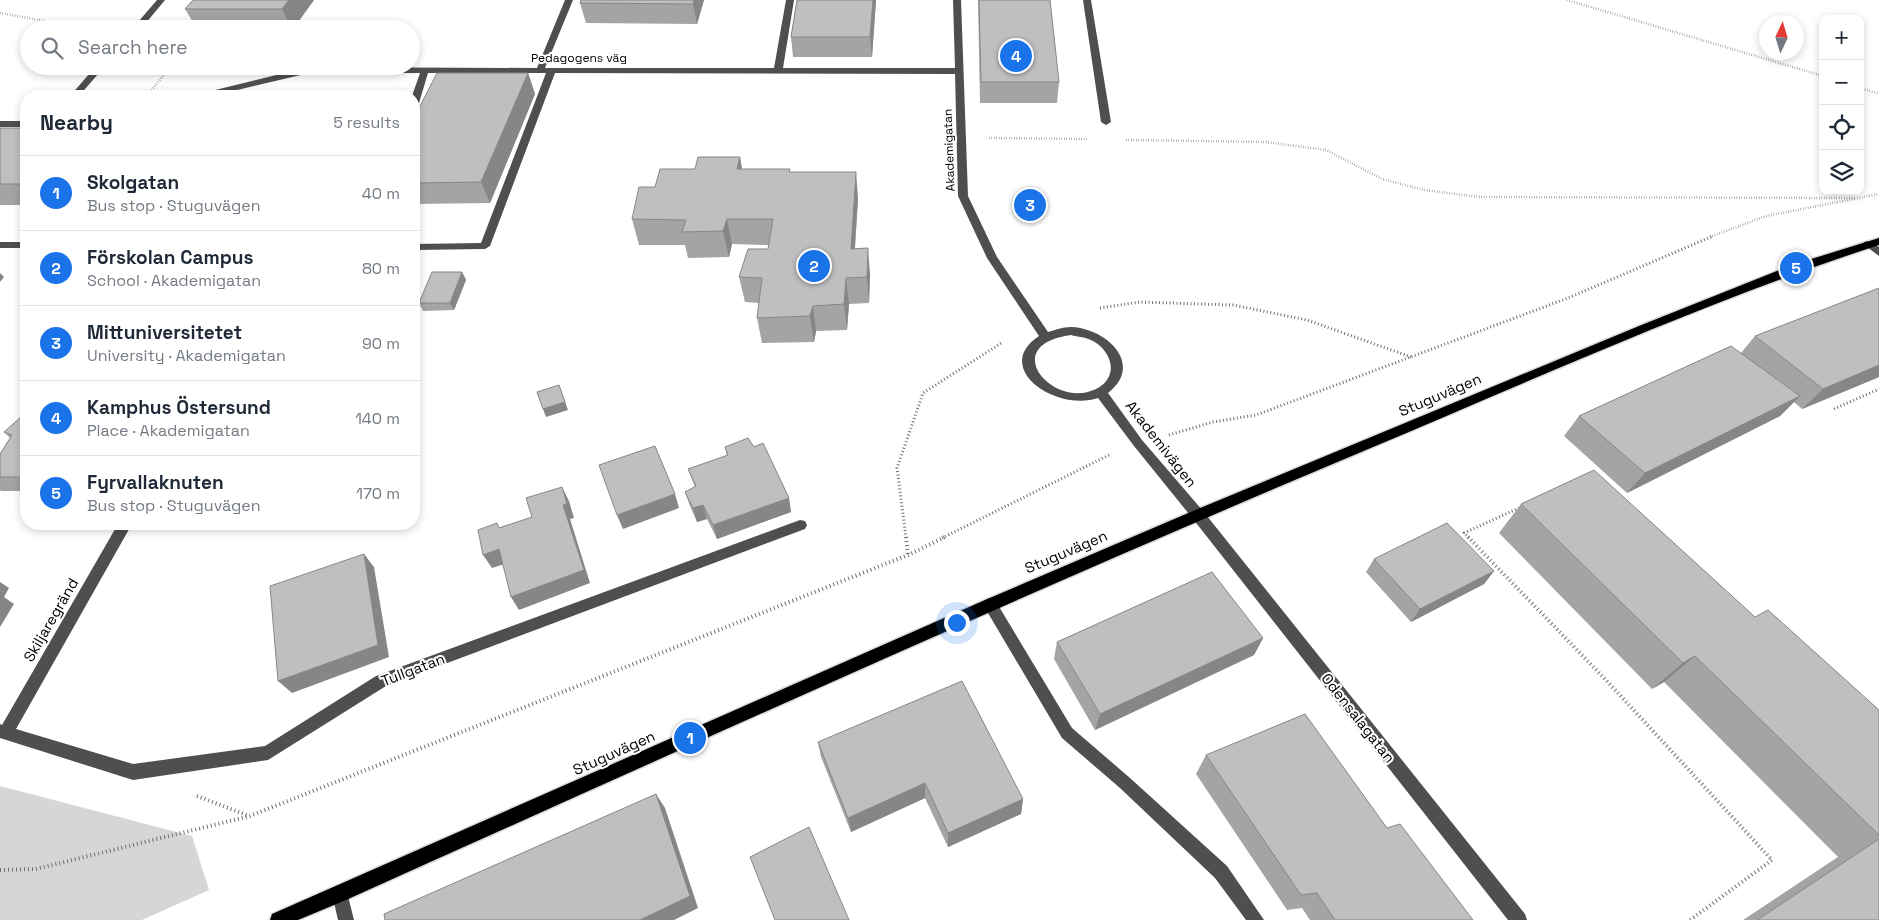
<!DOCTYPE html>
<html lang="en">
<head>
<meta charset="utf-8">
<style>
  body { margin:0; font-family:"Space Grotesk",sans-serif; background:#f2f2f3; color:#1f2937 }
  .controls { position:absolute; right:15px; top:15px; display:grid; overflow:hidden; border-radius:10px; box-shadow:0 2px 8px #0003 }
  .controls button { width:45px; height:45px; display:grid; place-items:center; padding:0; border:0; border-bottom:1px solid #e0e1e3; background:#fff; color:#1f2937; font:25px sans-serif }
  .compass { position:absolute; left:1759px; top:15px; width:45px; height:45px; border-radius:50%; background:#fff; box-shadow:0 2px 8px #0003; rotate:4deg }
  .you { position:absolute; left:956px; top:622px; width:18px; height:18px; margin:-12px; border:4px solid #fff; border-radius:50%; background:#1a73e8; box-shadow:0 0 0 8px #1a73e833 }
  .badge { display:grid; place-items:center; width:32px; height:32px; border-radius:50%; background:#1a73e8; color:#fff; font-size:16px; font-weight:700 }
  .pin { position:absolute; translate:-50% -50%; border:2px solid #fff; box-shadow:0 1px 5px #0006 }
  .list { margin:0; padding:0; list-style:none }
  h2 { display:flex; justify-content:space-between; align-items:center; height:65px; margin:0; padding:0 20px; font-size:21px }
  h2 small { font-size:16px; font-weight:400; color:#747a83 }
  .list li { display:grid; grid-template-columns:32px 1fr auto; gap:15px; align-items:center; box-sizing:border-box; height:75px; padding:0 20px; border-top:1px solid #e0e1e3 }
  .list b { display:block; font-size:19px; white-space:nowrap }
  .list p { margin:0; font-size:16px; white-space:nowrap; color:#747a83 }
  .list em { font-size:16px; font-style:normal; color:#747a83 }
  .icon { flex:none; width:28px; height:28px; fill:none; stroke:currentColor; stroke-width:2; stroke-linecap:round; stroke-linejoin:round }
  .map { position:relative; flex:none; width:1879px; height:920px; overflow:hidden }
  .search { position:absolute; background:#fff; box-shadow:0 2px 8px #0003; left:20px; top:20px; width:400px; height:55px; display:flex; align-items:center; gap:12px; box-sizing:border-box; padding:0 18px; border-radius:28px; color:#747a83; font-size:19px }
  .panel { position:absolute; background:#fff; box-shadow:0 2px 8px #0003; left:20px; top:90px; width:400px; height:440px; border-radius:20px }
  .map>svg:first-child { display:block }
  .green { fill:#d6d6d6 }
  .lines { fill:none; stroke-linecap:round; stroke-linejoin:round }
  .major-casing { stroke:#dbdbdb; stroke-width:3 }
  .path-far2 { stroke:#717171; stroke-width:2.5; stroke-dasharray:0.5 2; stroke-linecap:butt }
  .path-far1 { stroke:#717171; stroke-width:3; stroke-dasharray:1 2.5; stroke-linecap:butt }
  .path { stroke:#717171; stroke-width:4; stroke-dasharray:1 3; stroke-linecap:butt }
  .minor { fill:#4f4f4f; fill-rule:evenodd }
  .major { fill:#000; fill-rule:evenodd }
  .wall { fill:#a4a4a4 }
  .shaded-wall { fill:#868686 }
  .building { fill:#bfbfbf; stroke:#868686 }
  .labels { text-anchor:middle; stroke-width:4; stroke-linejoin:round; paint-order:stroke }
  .far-street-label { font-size:12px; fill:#000; stroke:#fff }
  .street-label { font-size:15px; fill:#000; stroke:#fff }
</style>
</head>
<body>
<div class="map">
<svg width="1879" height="920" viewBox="0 0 1879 920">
  <rect width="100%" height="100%" fill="#fff"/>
  <!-- green -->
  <polygon class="green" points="0,786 192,836 209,890 142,920 0,920"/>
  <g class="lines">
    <!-- major casing -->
    <g class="major-casing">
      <path id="major" d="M1879 238V245C1704 302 1535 379 1366 450 1023 594 685 748 346 900L298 920H270L272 914 985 600 1193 511 1639 326 1792 265Z"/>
    </g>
    <!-- path-far2 -->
    <g class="path-far2">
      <polyline points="1567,0 1823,76"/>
      <polyline points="0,13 91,29"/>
      <polyline points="1860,88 1879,94"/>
      <polyline points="147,96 171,66"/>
      <polyline points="989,138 1087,139"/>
      <polyline points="1126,140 1266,142 1326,150 1382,179 1424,190 1480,197 1855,198"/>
      <polyline points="1710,237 1766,216 1879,194"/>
    </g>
    <!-- path-far1 -->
    <g class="path-far1">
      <polyline points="1100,308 1140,302 1233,305 1307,320 1411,357"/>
      <polyline points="1834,409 1879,389"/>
      <polyline points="1169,435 1213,422 1256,415 1568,298 1713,236"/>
      <polyline points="906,538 897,468 923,393 1003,342"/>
      <polyline points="942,538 1111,454"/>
      <polyline points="1469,538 1464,533 1519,508"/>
    </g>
    <!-- path -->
    <g class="path">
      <polyline points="906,537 908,555"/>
      <polyline points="1468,537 1605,679 1772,860 1690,920"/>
      <polyline points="197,796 249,816"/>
      <polyline points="0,870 36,869 250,816 908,555 945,537"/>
    </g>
    <!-- minor -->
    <g class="minor">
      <polygon points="157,0 165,0 141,29 132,29"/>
      <path d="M565 0H573L545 68H774L786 0H794L783 68H955L953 0H961L968 196 997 257 1048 332C1055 330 1063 327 1071 327 1106 328 1145 364 1108 393L1142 440 1203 511 1525 914 1527 920H1508L1193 519 1134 446 1098 398C1056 412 991 368 1039 336L987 258 958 196 955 74 555 73 490 246 485 249 414 250V244L481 243 546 73H428L419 103 414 106V96H412L420 73H309L212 96H197L199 94 309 67 537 68ZM1071 335C1078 337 1086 337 1093 341 1113 352 1119 378 1096 389 1053 410 997 345 1071 335Z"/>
      <polygon points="1083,0 1091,0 1111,122 1106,125 1101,122"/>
      <polygon points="96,66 105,66 79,96 70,96"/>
      <rect x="0" y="121" width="26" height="6"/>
      <polygon points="1868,241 1879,247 1879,256 1863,244 1864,242"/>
      <rect x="0" y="242" width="26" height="6"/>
      <polygon points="800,520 805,521 807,525 805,529 386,686 268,760 133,780 0,738 0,724 2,725 118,524 132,524 16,729 133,764 265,746 376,676"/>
      <polygon points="990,598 995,600 1072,728 1130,778 1227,866 1264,920 1246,920 1215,878 1120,788 1062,738 985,608 983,604 985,600"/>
      <polygon points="340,886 346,888 354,920 338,920 332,894 334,888"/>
    </g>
    <!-- major -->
    <use href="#major" class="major"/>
  </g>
  <!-- wall -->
  <g class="wall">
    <polygon points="193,0 314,0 293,29 197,29 185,9"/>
    <polygon points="581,0 704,0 697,24 586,23 580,3"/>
    <polygon points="797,0 876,0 872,57 793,57 791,37"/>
    <polygon points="978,0 1050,0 1059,82 1057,103 980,103"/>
    <polygon points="528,73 535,94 490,203 414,204 414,118"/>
    <rect x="0" y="128" width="26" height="77"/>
    <polygon points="740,157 742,169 791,172 858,198 855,249 870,274 869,303 849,304 847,330 816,331 814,342 762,343 757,318 759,303 745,302 739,277 768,249 768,245 732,244 729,257 688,258 685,245 639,245 632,219 655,187 695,169"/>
    <polygon points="462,272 466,280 454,310 423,311 419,303"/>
    <polygon points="1755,336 1879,377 1802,409 1794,402 1780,416 1627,493 1564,436 1579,416 1741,353"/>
    <polygon points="26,416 26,491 1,491 0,490 0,454 10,438 4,432"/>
    <polygon points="725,447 789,498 791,512 717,539 707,519 697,522 690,506 685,492 695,487 688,469 727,456"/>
    <polygon points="1521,504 1755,617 1879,710 1879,920 1743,920 1838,857 1664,682 1652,689 1499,533"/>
    <polygon points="1374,559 1494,571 1484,584 1411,622 1366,572"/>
    <polygon points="1263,638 1254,655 1095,730 1054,659 1057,642"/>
    <polygon points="818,742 1023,799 1021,814 948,847 925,798 851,832 821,757"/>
    <polygon points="1206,755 1387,828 1473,920 1310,920 1302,908 1287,910 1196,774"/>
  </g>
  <!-- shaded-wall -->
  <g class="shaded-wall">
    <polygon points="289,0 314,0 293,29 292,29 282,9"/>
    <polygon points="694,0 704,0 697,24 693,4"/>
    <polygon points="873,0 876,0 872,57 870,37"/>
    <polygon points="528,73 535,94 490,203 481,182"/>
    <polygon points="740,157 744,183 737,169"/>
    <polygon points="856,172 858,198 853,275 851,249"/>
    <polygon points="26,178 26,189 22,184"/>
    <polygon points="727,219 732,244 729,257 723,231"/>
    <polygon points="868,248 870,274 869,303 867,277"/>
    <polygon points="462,272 466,280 454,310 450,303"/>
    <polygon points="0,273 4,277 0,282"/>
    <polygon points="846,278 849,304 847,330 844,304"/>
    <polygon points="813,306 816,331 814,342 810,316"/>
    <polygon points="1879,365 1879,377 1802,409 1823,389"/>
    <polygon points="559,385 568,410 546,417 543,409"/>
    <polygon points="1800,396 1780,416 1627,493 1645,473"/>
    <polygon points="562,487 569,501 574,518 570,519 590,583 519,610 511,597 563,505"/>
    <polygon points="675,494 679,508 623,529 617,515"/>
    <polygon points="789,498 791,512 717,539 713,525"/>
    <polygon points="703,505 707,519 697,522 693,508"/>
    <polygon points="499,549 508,563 492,568 483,555"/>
    <polygon points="364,554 374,567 389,657 292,693 278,681"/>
    <polygon points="1494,571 1484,584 1411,622 1420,609"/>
    <polygon points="0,582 9,588 4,597 14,604 0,627"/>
    <polygon points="1263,638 1254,655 1095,730 1100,714"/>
    <polygon points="1695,656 1664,682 1652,689 1683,663"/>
    <polygon points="925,783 925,798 851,832 848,818"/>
    <polygon points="656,794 665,808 698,908 674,920 640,920"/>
    <polygon points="1023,799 1021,814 948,847 948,833"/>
  </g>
  <!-- building -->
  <g class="building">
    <polygon points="193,0 289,0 282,9 185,9"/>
    <polygon points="581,0 694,0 693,4 580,3"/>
    <polygon points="797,0 873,0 870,37 791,37"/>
    <polygon points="979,0 1050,0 1059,82 981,82"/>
    <polygon points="437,73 528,73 481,182 414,183 414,118"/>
    <polygon points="0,128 26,128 26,178 22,184 0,184"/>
    <polygon points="698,157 740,157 737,169 790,169 789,172 856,172 851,249 868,248 867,277 846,278 844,304 813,306 810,316 757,318 762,278 739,277 748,249 768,249 773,219 727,219 723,231 682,232 686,220 632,219 639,187 655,187 660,169 695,169"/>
    <polygon points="432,272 462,272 450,303 419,303"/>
    <polygon points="1879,288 1879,365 1823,389 1755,336"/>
    <polygon points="1731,346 1800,396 1645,473 1579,416"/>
    <polygon points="559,385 565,402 543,409 537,392"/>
    <polygon points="22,416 26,416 26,477 0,477 0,454 12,435 4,432"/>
    <polygon points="748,438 754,447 763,443 789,498 713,525 703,505 693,508 685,492 696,486 688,469 728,455 725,447"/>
    <polygon points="655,446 675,494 617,515 599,465"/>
    <polygon points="1594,470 1755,617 1768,610 1879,710 1879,835 1695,656 1683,663 1521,504"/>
    <polygon points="562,487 567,504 563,505 584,570 511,597 499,549 483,555 478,530 497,523 499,528 532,517 526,498"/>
    <polygon points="1447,523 1494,571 1420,609 1374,559"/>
    <polygon points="364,554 378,645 278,681 270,586"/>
    <polygon points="1212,572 1263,638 1100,714 1057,642"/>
    <polygon points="962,681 1023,799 948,833 925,783 848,818 818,742"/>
    <polygon points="1305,714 1387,828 1400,824 1473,920 1335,920 1317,893 1301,895 1206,755"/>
    <polygon points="656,794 690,896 640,920 385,920 384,914"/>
    <polygon points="809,827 849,920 775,920 750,857"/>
    <polygon points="1879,839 1879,920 1757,920"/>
  </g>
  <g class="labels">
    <!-- far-street labels -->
    <g class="far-street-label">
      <text x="579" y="62">Pedagogens väg</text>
      <text transform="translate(949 150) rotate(-92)" y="4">Akademigatan</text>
    </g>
    <!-- street labels -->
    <g class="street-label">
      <text transform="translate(1440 395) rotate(-23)" y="5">Stuguvägen</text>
      <text transform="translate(1161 444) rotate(52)" y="5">Akademivägen</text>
      <text transform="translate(1066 552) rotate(-23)" y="5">Stuguvägen</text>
      <text transform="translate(51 620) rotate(-60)" y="5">Skiljaregränd</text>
      <text transform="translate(413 670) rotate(-21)" y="5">Tullgatan</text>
      <text transform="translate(1358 718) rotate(52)" y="5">Odensalagatan</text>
      <text transform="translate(614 753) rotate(-24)" y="5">Stuguvägen</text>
    </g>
  </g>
</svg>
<div class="controls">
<button>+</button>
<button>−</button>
<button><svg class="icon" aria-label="locate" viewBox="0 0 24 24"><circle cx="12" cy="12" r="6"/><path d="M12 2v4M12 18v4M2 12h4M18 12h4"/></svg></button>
<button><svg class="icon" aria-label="layers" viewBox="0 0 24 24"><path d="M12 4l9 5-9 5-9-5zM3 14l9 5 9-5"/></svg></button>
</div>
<svg class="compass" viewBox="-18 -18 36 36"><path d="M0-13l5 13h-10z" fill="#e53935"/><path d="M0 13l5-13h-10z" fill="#747a83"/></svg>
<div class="you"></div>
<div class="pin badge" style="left:690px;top:738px">1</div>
<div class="pin badge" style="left:814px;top:266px">2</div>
<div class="pin badge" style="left:1030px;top:205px">3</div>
<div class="pin badge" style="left:1016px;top:56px">4</div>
<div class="pin badge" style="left:1796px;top:268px">5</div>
<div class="search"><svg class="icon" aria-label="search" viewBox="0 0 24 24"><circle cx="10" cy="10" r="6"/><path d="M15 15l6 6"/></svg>Search here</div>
<section class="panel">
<h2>Nearby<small>5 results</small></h2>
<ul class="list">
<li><span class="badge">1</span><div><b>Skolgatan</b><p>Bus stop · Stuguvägen</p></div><em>40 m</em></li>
<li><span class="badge">2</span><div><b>Förskolan Campus</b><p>School · Akademigatan</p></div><em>80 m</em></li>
<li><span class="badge">3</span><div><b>Mittuniversitetet</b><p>University · Akademigatan</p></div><em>90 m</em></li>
<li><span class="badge">4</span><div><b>Kamphus Östersund</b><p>Place · Akademigatan</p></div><em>140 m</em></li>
<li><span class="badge">5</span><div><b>Fyrvallaknuten</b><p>Bus stop · Stuguvägen</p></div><em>170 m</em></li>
</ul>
</section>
</div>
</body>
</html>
